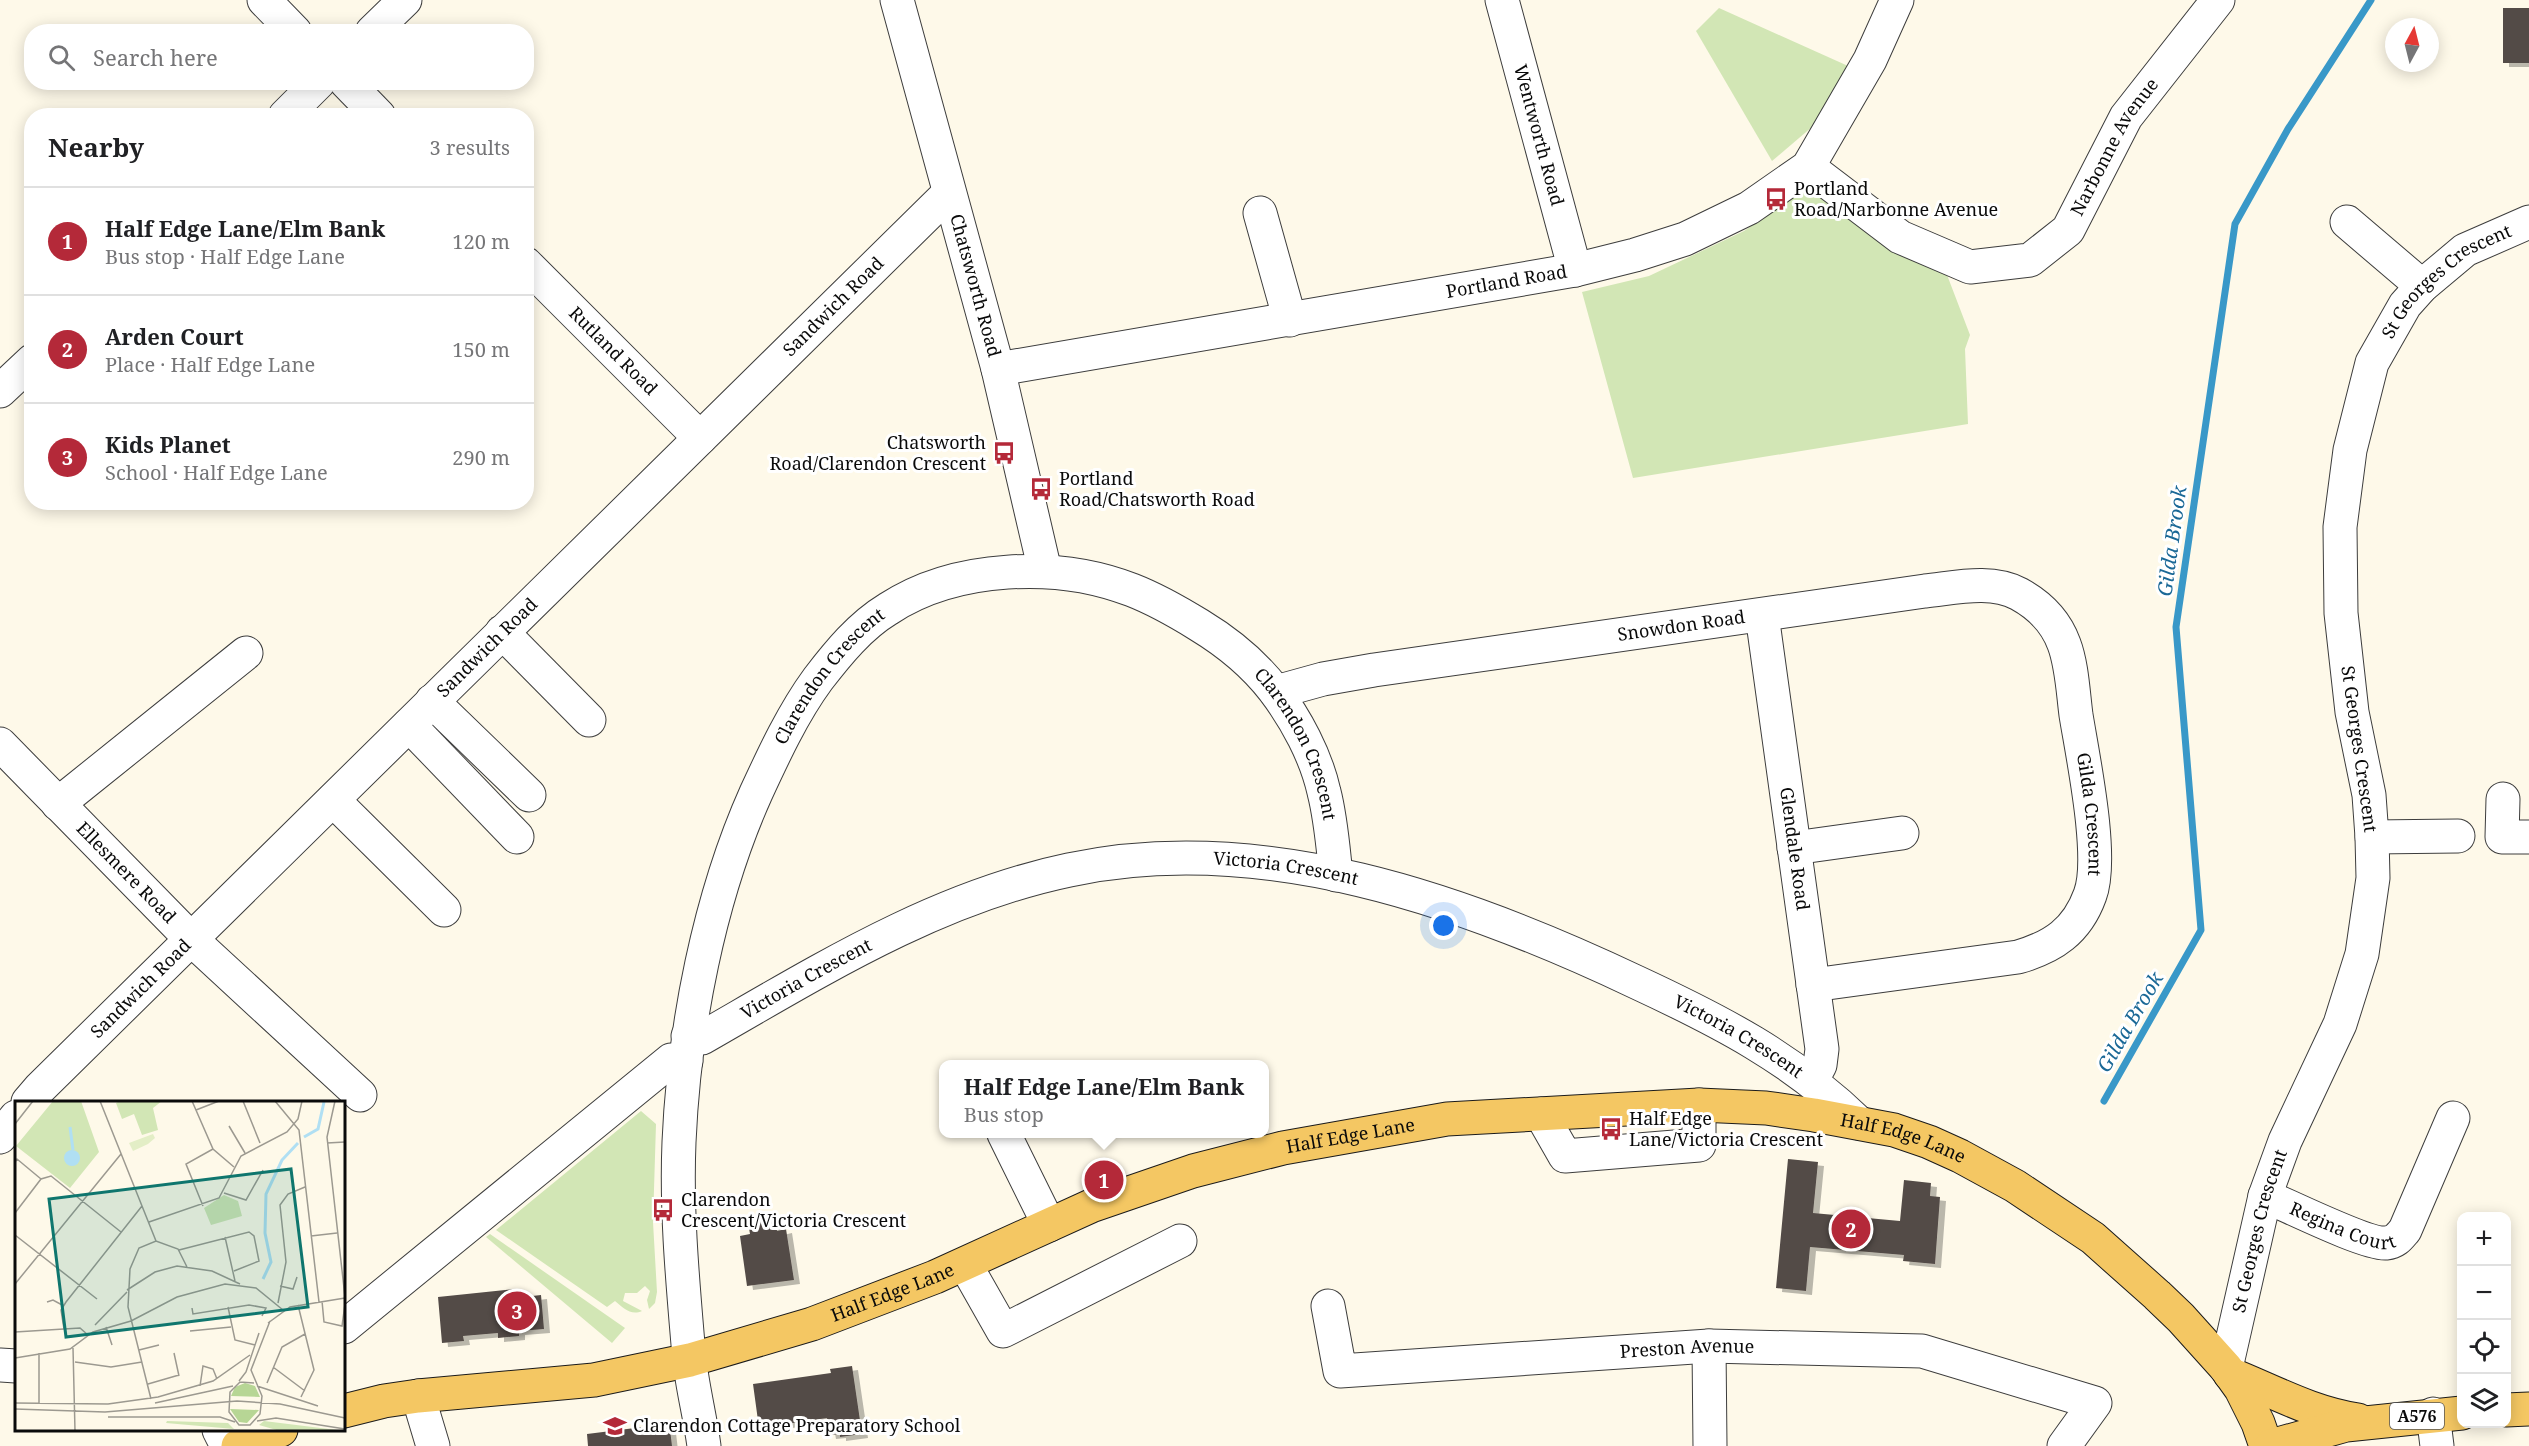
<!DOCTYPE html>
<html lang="en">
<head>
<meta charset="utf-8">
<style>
  body { margin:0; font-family:"Noto Serif",serif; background:#f2f2f2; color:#202124 }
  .controls { position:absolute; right:18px; bottom:18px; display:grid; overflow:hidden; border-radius:12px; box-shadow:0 3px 15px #0003 }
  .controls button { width:54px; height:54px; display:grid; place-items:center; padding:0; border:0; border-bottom:2px solid #e0e0e0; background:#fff; color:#202124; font:30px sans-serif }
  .compass { position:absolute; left:2385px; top:18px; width:54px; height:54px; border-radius:50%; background:#fff; box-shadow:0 3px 15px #0003; rotate:7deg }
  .you { position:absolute; left:1444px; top:926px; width:21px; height:21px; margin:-15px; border:4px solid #fff; border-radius:50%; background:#1a73e8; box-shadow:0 0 0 9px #1a73e833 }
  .badge { display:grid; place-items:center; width:39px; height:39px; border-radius:50%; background:#b42939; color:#fff; font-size:20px; font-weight:700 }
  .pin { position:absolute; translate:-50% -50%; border:3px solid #fff; box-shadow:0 2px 6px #0006 }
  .popup { position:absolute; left:939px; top:1060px; width:330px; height:78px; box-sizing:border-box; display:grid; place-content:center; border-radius:12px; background:#fff; filter:drop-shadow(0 2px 4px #0005); font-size:20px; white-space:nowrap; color:#757577 }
  .popup b { font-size:22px; color:#202124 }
  .popup::after { content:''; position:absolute; left:50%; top:100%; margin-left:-12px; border:12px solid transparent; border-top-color:#fff }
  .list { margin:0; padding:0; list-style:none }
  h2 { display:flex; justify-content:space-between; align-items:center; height:78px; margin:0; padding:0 24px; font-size:26px }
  h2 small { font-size:20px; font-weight:400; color:#757577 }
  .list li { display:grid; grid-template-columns:39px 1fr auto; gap:18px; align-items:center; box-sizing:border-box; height:108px; padding:0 24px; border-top:2px solid #e0e0e0 }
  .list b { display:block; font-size:22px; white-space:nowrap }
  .list p { margin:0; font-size:20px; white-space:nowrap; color:#757577 }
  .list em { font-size:20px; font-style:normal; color:#757577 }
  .icon { flex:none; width:33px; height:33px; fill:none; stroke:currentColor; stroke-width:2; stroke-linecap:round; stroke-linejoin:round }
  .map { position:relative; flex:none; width:2529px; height:1446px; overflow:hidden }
  .search { position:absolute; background:#fff; box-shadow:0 3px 15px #0003; left:24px; top:24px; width:510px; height:66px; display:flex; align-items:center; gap:15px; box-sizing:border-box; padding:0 21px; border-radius:24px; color:#757577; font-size:22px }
  .panel { position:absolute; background:#fff; box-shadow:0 3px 15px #0003; left:24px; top:108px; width:510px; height:402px; border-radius:24px }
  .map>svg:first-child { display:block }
  .green { fill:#d2e6b5 }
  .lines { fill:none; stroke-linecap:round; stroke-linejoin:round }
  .stream { stroke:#3998c8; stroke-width:7 }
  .building { fill:#534b47; filter:url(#shadow) }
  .minor-casing { stroke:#3d3d3d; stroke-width:35 }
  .major-casing { stroke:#1b1b1b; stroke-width:35 }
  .minor { stroke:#fff; stroke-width:33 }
  .major { stroke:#f4c763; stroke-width:33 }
  .labels { text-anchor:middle; stroke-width:6; stroke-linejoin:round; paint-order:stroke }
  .shield { fill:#fff; stroke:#545454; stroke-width:1.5 }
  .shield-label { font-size:16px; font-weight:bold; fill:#0a0a0a }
  .street-label { font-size:18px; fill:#0a0a0a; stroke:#fff }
  .poi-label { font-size:18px; fill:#0a0a0a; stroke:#fff; text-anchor:start }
  .water-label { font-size:20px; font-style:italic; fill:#1a6896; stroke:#fff }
  .inset-river { fill:none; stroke:#b0dff3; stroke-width:3 }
  .inset-road { fill:none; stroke:#9c9990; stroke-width:1.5 }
  .view { fill:#0f766e; fill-opacity:0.15; stroke:#0f766e; stroke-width:3 }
  .inset-edge { fill:none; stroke:#0a0a0a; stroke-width:3 }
</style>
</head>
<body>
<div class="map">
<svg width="2529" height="1446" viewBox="0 0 2529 1446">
  <defs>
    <filter id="shadow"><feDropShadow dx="6" dy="4" stdDeviation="0" flood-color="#0004"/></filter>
  </defs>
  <rect width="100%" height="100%" fill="#fef9e9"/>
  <!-- green -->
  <g class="green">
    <polygon points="1719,8 1857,70 1826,115 1772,161 1696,31"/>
    <polygon points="1808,188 1944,267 1970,335 1965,349 1968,424 1633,478 1582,292 1649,276 1744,231"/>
    <path d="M641 1111 656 1124 653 1222 657 1292 655 1303 649 1309 647 1300 650 1291 645 1286 637 1293H625L623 1301 642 1311C631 1316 623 1308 615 1301L607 1307 496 1230Z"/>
    <polygon points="490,1234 625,1328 612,1343 486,1237"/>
  </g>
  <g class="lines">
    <!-- stream -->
    <polyline class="stream" points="2104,1101 2201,930 2176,627 2235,224 2288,129 2371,0"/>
  </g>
  <!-- building -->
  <g class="building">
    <rect x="2503" y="8" width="26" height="55"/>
    <polygon points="1788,1159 1818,1162 1813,1213 1900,1221 1904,1180 1931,1183 1930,1196 1940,1197 1935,1264 1903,1261 1904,1255 1810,1247 1806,1291 1776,1288"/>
    <polygon points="774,1212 777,1231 786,1229 794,1280 747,1286 740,1236 750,1234 747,1216"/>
    <polygon points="515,1289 515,1298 541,1295 544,1329 519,1331 519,1336 498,1338 498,1333 463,1336 464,1341 442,1343 438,1297"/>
    <polygon points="852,1366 862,1434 840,1437 840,1434 830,1435 827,1418 759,1428 753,1384 831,1373 830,1369"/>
    <polygon points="669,1421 672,1446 588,1446 587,1434 651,1426 651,1423"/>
  </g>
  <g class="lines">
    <!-- minor casing -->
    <g class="minor-casing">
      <g id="minor">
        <polyline points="264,0 295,32"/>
        <path id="s1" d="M897 0 998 369 1045 571"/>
        <path id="s2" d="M1502 0 1575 270"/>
        <polyline points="372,32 405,0"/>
        <polyline points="346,82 379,116"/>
        <polyline points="285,116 319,82"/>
        <path id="s3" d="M1808 167 1900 237 1970 267 2030 260 2068 230 2126 117 2218 0"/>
        <polyline points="1260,213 1290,320"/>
        <polyline points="2347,222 2422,286"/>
        <path id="s4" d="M526 264 700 438"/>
        <path id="s5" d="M998 369 1575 270 1635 255 1685 239 1749 208 1808 167 1870 60 1897 0"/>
        <polyline points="0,391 32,361"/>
        <path id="s6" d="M1762 615 1822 1049 1820 1065 1812 1080"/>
        <polyline points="502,632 589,720"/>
        <path id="s7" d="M1276 692 1323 679 1374 670 1925 591C1955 588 1991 579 2019 594 2039 605 2056 622 2064 644 2072 665 2073 692 2076 715 2083 758 2104 858 2090 895 2077 931 2053 947 2018 957L1813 985"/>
        <polyline points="432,701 529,795"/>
        <polyline points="409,725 517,837"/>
        <path id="s8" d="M0 744 191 939 360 1095"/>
        <polyline points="2503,799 2502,837 2529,837"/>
        <polyline points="333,800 444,910"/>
        <polyline points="58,804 246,653"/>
        <polyline points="2372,837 2458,836"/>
        <polyline points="1794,848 1902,833"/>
        <path id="s9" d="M688 1036 702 1038C819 971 935 898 1069 870 1262 829 1463 900 1636 982 1720 1021 1792 1058 1859 1123"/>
        <path id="s10" d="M28 1102 40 1088 949 193"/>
        <polyline points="1541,1114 1565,1156 1699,1145 1699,1105"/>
        <polyline points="1004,1134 1049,1225"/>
        <polyline points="0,1137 16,1117"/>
        <path id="s11" d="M2265 1196C2287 1205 2367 1245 2386 1243 2396 1242 2399 1237 2405 1230L2453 1118"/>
        <polyline points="965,1264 1003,1331 1180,1241"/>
        <path id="s12" d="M1328 1306 1340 1371 1709 1346 1922 1351 2095 1403 2064 1446"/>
        <polyline points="344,1327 671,1060 686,1061"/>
        <polyline points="1709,1346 1710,1446"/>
        <polyline points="0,1365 16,1366"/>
        <path id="s13" d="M2226 1368 2265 1196 2285 1141 2340 1024 2362 954 2373 878 2372 837 2369 795 2352 712 2341 613 2340 527 2350 450 2372 363 2405 305 2422 286 2465 250 2529 222"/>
        <polyline points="418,1396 433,1446"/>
        <polyline points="2433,1414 2437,1446"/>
        <polyline points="219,1430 227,1446"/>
        <path id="s14" d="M704 1446C700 1416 692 1386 689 1356 683 1285 676 1213 679 1142 684 1027 709 898 756 793 774 754 793 713 818 679 838 653 860 626 888 609 955 565 1058 561 1132 590 1155 599 1178 612 1199 625 1227 642 1254 664 1274 690 1296 719 1316 756 1324 792 1331 819 1333 848 1336 875"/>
      </g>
    </g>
    <!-- major casing -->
    <g class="major-casing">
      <g id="major">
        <path d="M2230 1374C2273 1391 2311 1413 2358 1420"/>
        <polyline points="2506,1410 2529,1409"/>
        <path id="s15" d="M344 1411 384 1401 418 1396 594 1380 690 1360 812 1324 935 1277 1091 1206 1193 1171 1283 1148 1447 1119 1699 1105 1766 1108 1814 1115 1894 1130 1929 1142 1960 1156 2015 1186 2093 1238 2157 1295 2181 1318 2226 1368 2241 1389 2258 1423 2266 1446"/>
        <polyline points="238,1446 281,1430"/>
        <polyline points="2271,1446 2346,1425 2462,1413"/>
      </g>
    </g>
    <!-- minor -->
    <use href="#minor" class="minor"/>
    <!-- major -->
    <use href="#major" class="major"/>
  </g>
  <!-- icons -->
  <defs>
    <g id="bus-bare" transform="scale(1.8)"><path d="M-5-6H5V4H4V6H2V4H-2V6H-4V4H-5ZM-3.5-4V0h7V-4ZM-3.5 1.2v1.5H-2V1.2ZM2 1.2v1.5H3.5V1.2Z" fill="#b42939" stroke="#fff" stroke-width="2.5" paint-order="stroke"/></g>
    <g id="school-bare" transform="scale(1.8)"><path d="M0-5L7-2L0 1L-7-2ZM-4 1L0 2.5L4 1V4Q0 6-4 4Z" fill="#b42939" stroke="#fff" stroke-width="2.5" paint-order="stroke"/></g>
  </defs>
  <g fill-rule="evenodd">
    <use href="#bus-bare" x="1776" y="199"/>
    <use href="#bus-bare" x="1004" y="453"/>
    <use href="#bus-bare" x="1041" y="489"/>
    <use href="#bus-bare" x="1611" y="1129"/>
    <use href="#bus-bare" x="663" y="1210"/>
    <use href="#school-bare" x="615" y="1426"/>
  </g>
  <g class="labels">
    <!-- shield labels -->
    <rect class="shield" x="2390" y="1403" width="54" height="26" rx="4.5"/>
    <g class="shield-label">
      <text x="2417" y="1422">A576</text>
    </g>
    <!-- street labels -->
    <g class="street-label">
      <text dy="6" stroke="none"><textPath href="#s2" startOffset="140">Wentworth Road</textPath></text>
      <text dy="6" stroke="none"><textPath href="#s3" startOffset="396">Narbonne Avenue</textPath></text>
      <text dy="6" stroke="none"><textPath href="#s5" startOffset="516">Portland Road</textPath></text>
      <text dy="6" stroke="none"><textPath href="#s1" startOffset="296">Chatsworth Road</textPath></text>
      <text dy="6" stroke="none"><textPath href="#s13" startOffset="1149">St Georges Crescent</textPath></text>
      <text dy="6" stroke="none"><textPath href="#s10" startOffset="1132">Sandwich Road</textPath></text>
      <text dy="6" stroke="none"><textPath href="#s4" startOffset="123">Rutland Road</textPath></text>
      <text dy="6" stroke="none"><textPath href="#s7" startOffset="411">Snowdon Road</textPath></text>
      <text dy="6" stroke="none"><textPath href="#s10" startOffset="646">Sandwich Road</textPath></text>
      <text dy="6" stroke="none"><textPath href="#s14" startOffset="804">Clarendon Crescent</textPath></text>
      <text dy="6" stroke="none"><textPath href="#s14" startOffset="1382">Clarendon Crescent</textPath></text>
      <text transform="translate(2359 749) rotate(82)" y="6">St Georges Crescent</text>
      <text dy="6" stroke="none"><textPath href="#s7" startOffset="994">Gilda Crescent</textPath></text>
      <text dy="6" stroke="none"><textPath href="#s6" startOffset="236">Glendale Road</textPath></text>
      <text dy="6" stroke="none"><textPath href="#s9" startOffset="638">Victoria Crescent</textPath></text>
      <text dy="6" stroke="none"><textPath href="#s8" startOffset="180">Ellesmere Road</textPath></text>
      <text dy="6" stroke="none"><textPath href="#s9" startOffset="134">Victoria Crescent</textPath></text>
      <text dy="6" stroke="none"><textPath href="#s10" startOffset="160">Sandwich Road</textPath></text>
      <text dy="6" stroke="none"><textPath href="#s9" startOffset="1124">Victoria Crescent</textPath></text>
      <text dy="6" stroke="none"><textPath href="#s15" startOffset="1050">Half Edge Lane</textPath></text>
      <text dy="6" stroke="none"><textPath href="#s15" startOffset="1608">Half Edge Lane</textPath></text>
      <text dy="6" stroke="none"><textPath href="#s11" startOffset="84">Regina Court</textPath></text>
      <text dy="6" stroke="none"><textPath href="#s13" startOffset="141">St Georges Crescent</textPath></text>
      <text dy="6" stroke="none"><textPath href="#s15" startOffset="564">Half Edge Lane</textPath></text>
      <text dy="6" stroke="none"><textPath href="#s12" startOffset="414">Preston Avenue</textPath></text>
    </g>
    <!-- poi labels -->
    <g class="poi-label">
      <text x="1794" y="195">Portland<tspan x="1794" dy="21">Road/Narbonne Avenue</tspan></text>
      <text x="986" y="449" text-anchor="end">Chatsworth<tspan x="986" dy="21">Road/Clarendon Crescent</tspan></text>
      <text x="1059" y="485">Portland<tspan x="1059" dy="21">Road/Chatsworth Road</tspan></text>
      <text x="1629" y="1125">Half Edge<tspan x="1629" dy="21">Lane/Victoria Crescent</tspan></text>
      <text x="681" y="1206">Clarendon<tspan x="681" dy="21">Crescent/Victoria Crescent</tspan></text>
      <text x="633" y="1432">Clarendon Cottage Preparatory School</text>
    </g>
    <!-- water labels -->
    <g class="water-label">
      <text transform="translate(2172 541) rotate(-82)" y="7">Gilda Brook</text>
      <text transform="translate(2130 1022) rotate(-60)" y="7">Gilda Brook</text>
    </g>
  </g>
  <!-- overview -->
  <g transform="translate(15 1101)">
    <rect width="330" height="330" fill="#fef9e9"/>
    <path d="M38 0H66L84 51 55 87 1 45ZM105 0H147L138 7 143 29 127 34 119 13 107 18 101 2ZM209 94 223 100 227 115 196 124 189 107ZM152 320 213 322 219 328 151 322ZM249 320 330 330H265L244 324Z" fill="#d2e6b5"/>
    <path d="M230 282 240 285 245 296 216 295 220 286ZM215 308 244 309 232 322 224 321Z" fill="#b7d695"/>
    <path d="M138 33 140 37 133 43 118 50 114 42Z" fill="#e3eec6"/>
    <path d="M49 57a8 8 0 1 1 16 0a8 8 0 1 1-16 0Z" fill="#b0dff3"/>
    <path class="inset-river" d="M55 26 58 49M289 36 303 28 309 1M248 178 256 161 250 132 251 93 267 59 283 42"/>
    <path class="inset-road" d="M85 0 141 140M177 0 198 48 219 66M228 0 245 42M260 0 284 29 304 201M320 0 312 36 330 196M181 9 204 0M0 23 18 0M214 25 230 52M312 42 330 41M0 61 2 58 26 78M209 92 231 99 248 69M188 105 171 63 198 48M0 112 26 78 36 75 106 131M134 121 204 97 226 55 272 31 283 18 287 0M0 134 82 198M296 135 322 132M210 136 220 180M164 149 234 131 239 135 244 160 219 170M0 183 106 53M265 185 278 188 282 176M112 189 140 171 162 165 197 170 225 183M307 200 309 221 327 225 330 203M32 201 38 199 49 205M263 202 271 161 265 104 273 93 290 86M283 204 299 269 286 296M213 206 220 239 240 244M177 207 178 213 234 204 251 207 247 215M253 222 275 206 330 197M80 224 112 191M91 226 97 244M49 228 46 209 51 201 127 105M175 230 216 226M0 231 65 227 73 234M58 247 60 330M124 249 144 244M24 252V303M159 252 164 275M0 257 55 248 78 231 116 220 162 196 210 183 241 187 268 209M60 261 96 266 127 261M258 266 290 290M224 280 231 271 244 232M239 282 225 281 215 291 214 311 224 324H235L245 313 247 295 236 269 255 220M252 282 267 246 290 233M133 283 164 274M185 285 188 265 198 268 202 278M242 285 303 305M136 298 113 206 115 168 124 147 141 140 163 148 172 166M0 302 93 303 143 296 198 280 235 254M140 302 218 285M0 308 90 311 222 300 265 303 330 317M93 316H205L220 321M242 320 261 317 330 328"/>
    <path class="view" d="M276 68 293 206 51 236 34 98Z"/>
    <rect width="330" height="330" class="inset-edge"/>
  </g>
</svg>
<div class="controls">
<button>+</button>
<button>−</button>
<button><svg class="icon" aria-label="locate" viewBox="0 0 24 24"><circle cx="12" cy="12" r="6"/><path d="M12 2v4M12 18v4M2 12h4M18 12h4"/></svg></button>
<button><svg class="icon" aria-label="layers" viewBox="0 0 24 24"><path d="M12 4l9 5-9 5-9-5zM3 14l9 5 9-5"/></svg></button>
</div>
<svg class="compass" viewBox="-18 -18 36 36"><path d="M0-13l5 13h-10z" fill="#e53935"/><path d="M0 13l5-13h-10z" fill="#757577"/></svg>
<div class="you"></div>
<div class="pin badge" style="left:1104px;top:1180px">1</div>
<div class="popup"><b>Half Edge Lane/Elm Bank</b>Bus stop</div>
<div class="pin badge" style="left:1851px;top:1229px">2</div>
<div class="pin badge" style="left:517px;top:1311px">3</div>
<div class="search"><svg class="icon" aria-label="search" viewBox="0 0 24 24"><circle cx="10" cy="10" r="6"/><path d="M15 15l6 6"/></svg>Search here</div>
<section class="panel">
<h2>Nearby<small>3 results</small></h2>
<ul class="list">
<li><span class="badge">1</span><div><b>Half Edge Lane/Elm Bank</b><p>Bus stop · Half Edge Lane</p></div><em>120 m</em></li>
<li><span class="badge">2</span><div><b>Arden Court</b><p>Place · Half Edge Lane</p></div><em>150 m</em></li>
<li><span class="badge">3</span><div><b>Kids Planet</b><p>School · Half Edge Lane</p></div><em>290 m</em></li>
</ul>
</section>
</div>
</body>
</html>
